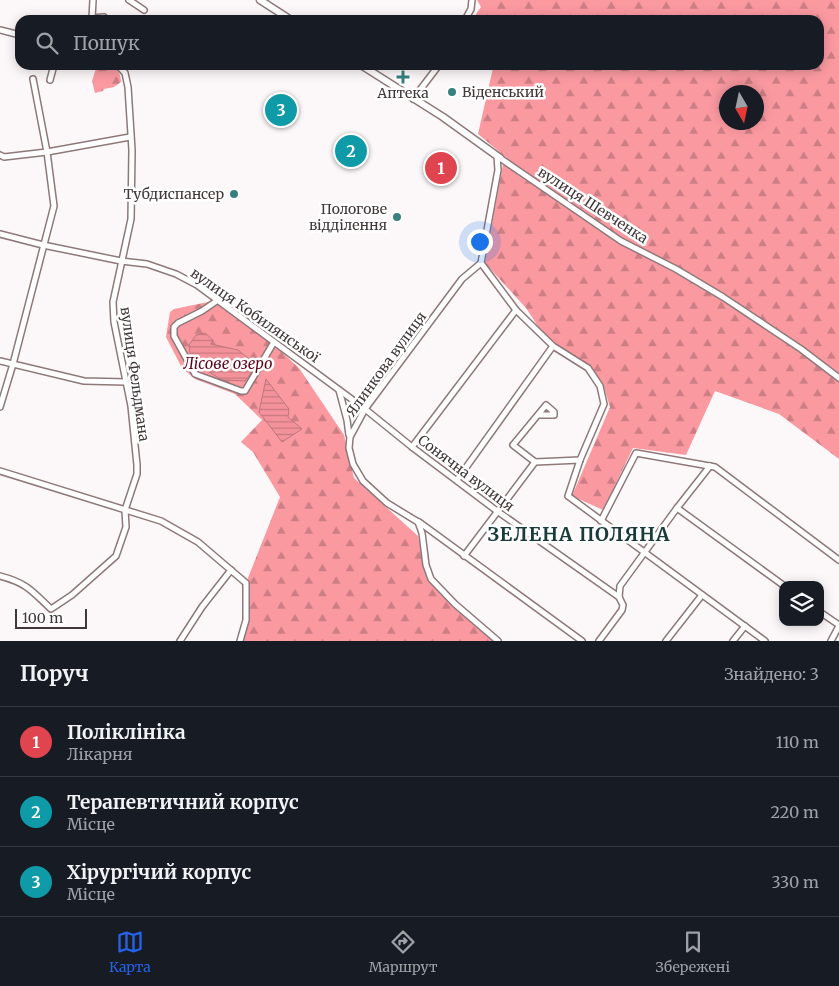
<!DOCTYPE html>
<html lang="uk">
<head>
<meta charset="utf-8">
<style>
  body { margin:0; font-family:Merriweather,serif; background:#20242c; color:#f1f3f6 }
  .controls { position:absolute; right:15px; bottom:15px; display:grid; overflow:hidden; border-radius:10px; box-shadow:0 2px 12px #0003 }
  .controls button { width:45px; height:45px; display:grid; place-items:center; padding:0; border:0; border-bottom:1px solid #363941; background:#171b24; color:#f1f3f6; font:25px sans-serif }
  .compass { position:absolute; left:719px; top:85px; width:45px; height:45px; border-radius:50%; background:#171b24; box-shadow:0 2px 12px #0003; rotate:171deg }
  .scale { position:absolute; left:15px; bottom:12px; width:72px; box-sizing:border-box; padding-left:5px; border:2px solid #403738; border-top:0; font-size:14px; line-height:18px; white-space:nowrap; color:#403738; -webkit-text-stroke:4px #fff; paint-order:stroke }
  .you { position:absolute; left:479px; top:241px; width:18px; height:18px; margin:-12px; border:4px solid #fff; border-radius:50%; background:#1a73e8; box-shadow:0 0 0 8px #1a73e833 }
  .badge { display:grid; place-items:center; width:32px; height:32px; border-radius:50%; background:#2563eb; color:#fff; font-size:16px; font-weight:700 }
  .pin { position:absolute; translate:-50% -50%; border:2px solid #fff; box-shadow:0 1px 5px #0006 }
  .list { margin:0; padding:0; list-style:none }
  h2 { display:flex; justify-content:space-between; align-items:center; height:65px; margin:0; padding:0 20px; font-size:21px }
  h2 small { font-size:16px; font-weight:400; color:#9ea1a6 }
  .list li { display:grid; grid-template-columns:32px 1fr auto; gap:15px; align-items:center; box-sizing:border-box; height:70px; padding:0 20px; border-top:1px solid #363941 }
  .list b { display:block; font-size:19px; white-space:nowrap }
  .list p { margin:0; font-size:16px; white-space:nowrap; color:#9ea1a6 }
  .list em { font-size:16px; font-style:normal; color:#9ea1a6 }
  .icon { flex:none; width:28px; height:28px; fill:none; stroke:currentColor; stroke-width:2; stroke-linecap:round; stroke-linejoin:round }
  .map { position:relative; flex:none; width:839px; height:641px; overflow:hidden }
  .search { position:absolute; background:#171b24; box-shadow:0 2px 12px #0003; left:15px; right:15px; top:15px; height:55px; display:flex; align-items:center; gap:12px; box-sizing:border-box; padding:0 18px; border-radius:15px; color:#9ea1a6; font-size:19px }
  .sheet { height:275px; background:#171b24 }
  nav { display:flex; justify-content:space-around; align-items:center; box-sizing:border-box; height:70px; border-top:1px solid #363941; background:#171b24; font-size:14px; color:#9ea1a6 }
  nav a { display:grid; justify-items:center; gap:2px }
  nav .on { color:#2563eb }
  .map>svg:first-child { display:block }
  .forest { fill:url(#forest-firs); fill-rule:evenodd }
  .water { fill:url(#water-rules); stroke:#be777d }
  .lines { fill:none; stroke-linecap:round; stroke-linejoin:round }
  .minor-casing { stroke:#8e797a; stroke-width:8 }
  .tertiary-casing { stroke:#8e797a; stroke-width:9 }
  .minor { stroke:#fff; stroke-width:5 }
  .tertiary { stroke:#fff; stroke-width:6 }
  .poi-dot { fill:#37807f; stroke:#fff; stroke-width:2 }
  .labels { text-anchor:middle; stroke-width:5; stroke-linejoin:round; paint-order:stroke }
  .poi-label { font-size:14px; fill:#403738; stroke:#fff; text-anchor:end }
  .street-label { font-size:14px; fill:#403738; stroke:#fff }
  .water-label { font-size:15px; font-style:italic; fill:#5d051c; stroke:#fff }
  .district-label { font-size:19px; font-weight:bold; letter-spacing:1px; fill:#193b3b; stroke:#fff }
</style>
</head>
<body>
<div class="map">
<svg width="839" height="641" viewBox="0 0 839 641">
  <defs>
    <pattern id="forest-firs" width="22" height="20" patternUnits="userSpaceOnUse" patternTransform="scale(1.25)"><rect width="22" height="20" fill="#fb99a1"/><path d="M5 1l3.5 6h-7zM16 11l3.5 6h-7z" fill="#cd7e84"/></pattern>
    <pattern id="water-rules" width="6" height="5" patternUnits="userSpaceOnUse" patternTransform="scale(1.25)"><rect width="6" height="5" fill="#f4929b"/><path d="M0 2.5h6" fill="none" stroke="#c7787f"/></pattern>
  </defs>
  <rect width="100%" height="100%" fill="#fcf7f8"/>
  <!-- forest -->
  <g class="forest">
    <path d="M477 0H839V459L779 414 715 391 686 455 633 448 603 510 572 496 610 407 603 384 590 368 543 334 526 308 485 263 503 164 508 159 478 134 493 68 490 65H819V20H472L481 7ZM726 92H756V122H726Z"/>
    <path d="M97 65C112 65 120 65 121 82L114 87 104 89 103 91 95 93 92 81Z"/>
    <polygon points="218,300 255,327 299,368 344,435 354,478 418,536 426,576 441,595 494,641 240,641 246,620 246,583 280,497 253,452 241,442 262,420 235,394 195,379 182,368 166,337 170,312 174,309"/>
  </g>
  <!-- water -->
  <g class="water">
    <polygon points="205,333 213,340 211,344 238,350 257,365 245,381 222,380 191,361 189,345 196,335"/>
    <polygon points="266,379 289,409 288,417 302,429 282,442 259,412"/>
  </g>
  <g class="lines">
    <!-- minor casing -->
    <g class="minor-casing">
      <g id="minor">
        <polyline points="93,0 92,18 104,17 104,20"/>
        <polyline points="129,0 144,10"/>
        <polyline points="465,20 471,9 472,0"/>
        <polyline points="0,30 20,35"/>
        <polyline points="50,80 54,65"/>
        <polyline points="413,99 439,65"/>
        <polyline points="0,155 4,157 47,152 130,137"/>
        <polyline points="500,158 621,241 676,269 723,297 801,349 839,378"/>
        <polyline points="0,234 43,245 121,261 147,264 176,274 197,285 365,409 412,447 497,511 619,597"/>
        <polyline points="481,263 516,310 553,346 588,368 600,386 604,404 580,460 568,496 765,641"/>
        <polyline points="481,263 462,279 365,409 350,437 349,448 353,464 363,481 387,503 418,522 422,533 426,565 431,579 455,604 498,641"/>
        <polyline points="481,263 498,170 497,156"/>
        <polyline points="218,300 202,311 178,323 174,327 174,336 195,374 241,391 245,391 274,342"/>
        <polyline points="0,361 84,381 126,382"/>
        <polyline points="339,390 347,420 349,435"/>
        <polyline points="0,407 13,364 54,206 47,152 33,79"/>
        <polyline points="412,447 516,310"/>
        <polyline points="535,462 513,445 546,405 554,412 554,415 538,415"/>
        <polyline points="0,471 161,521 198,542 246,583 246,620 240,641"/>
        <polyline points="457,480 553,346"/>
        <polyline points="677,508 783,585"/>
        <polyline points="601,521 636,453 715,467 839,560"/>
        <polyline points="419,522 582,641"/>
        <polyline points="464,556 535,462 580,460"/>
        <path d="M0 576C27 583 32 591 51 609L72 595 116 556 126 527 125 510 137 474V465L131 406 114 322 113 302 131 219 132 150 128 87 125 73 118 65"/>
        <polyline points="820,612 839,625"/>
        <polyline points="180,641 202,607 231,570"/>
        <polyline points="599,641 622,610 623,605 619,597 620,586 677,508 710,466"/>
        <polyline points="666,641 702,595"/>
        <polyline points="733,641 745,626"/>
        <polyline points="831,641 839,626"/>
      </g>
    </g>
    <!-- tertiary casing -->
    <g class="tertiary-casing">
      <g id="tertiary">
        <polyline points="260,0 291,20"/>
        <polyline points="361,65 443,117 500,158"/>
      </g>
    </g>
    <!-- minor -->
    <use href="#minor" class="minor"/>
    <!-- tertiary -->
    <use href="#tertiary" class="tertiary"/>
  </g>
  <!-- markers -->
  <g class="poi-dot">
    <path d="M400.5 69.5h5v5h5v5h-5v5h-5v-5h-5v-5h5z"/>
    <circle cx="452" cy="92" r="5"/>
    <circle cx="234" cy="194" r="5"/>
    <circle cx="397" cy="217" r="5"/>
  </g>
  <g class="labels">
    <!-- poi labels -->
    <g class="poi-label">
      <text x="462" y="97" text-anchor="start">Віденський</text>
      <text x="403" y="98" text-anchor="middle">Аптека</text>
      <text x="224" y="199">Тубдиспансер</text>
      <text x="387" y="214">Пологове<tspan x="387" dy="16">відділення</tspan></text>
    </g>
    <!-- street labels -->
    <g class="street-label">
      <text transform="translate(593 205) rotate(33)" y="5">вулиця Шевченка</text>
      <text transform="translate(255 315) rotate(35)" y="5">вулиця Кобилянської</text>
      <text transform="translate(386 364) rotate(-54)" y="5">Ялинкова вулиця</text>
      <text transform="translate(135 374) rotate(82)" y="5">вулиця Фельдмана</text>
      <text transform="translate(466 473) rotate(37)" y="5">Сонячна вулиця</text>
    </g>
    <!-- water labels -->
    <g class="water-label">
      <text x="228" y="369">Лісове озеро</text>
    </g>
    <!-- district labels -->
    <g class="district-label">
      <text x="579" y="541">ЗЕЛЕНА ПОЛЯНА</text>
    </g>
  </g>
</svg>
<div class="controls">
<button><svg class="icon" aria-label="layers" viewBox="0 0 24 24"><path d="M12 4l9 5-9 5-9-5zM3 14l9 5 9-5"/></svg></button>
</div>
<svg class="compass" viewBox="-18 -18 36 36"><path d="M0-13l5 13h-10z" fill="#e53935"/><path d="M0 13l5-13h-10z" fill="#9ea1a6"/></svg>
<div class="scale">100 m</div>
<div class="you"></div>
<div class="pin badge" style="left:441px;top:168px;background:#e0444e">1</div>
<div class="pin badge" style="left:351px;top:151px;background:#0f9aa8">2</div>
<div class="pin badge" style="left:281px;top:110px;background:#0f9aa8">3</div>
<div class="search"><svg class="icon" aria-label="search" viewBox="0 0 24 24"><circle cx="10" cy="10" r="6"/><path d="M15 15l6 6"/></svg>Пошук</div>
</div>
<section class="sheet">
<h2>Поруч<small>Знайдено: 3</small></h2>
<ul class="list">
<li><span class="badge" style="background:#e0444e">1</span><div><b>Поліклініка</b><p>Лікарня</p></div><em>110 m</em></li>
<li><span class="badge" style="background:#0f9aa8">2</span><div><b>Терапевтичний корпус</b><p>Місце</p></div><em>220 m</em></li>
<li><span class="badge" style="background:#0f9aa8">3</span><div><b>Хірургічий корпус</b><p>Місце</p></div><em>330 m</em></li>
</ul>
</section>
<nav>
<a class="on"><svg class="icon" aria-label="map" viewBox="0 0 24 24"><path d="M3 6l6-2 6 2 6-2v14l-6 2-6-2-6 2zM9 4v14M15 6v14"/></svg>Карта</a>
<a><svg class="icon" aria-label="directions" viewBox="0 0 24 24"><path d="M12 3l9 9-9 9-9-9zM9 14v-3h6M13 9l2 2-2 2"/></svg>Маршрут</a>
<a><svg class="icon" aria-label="saved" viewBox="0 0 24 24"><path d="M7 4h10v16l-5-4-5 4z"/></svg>Збережені</a>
</nav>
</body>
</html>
